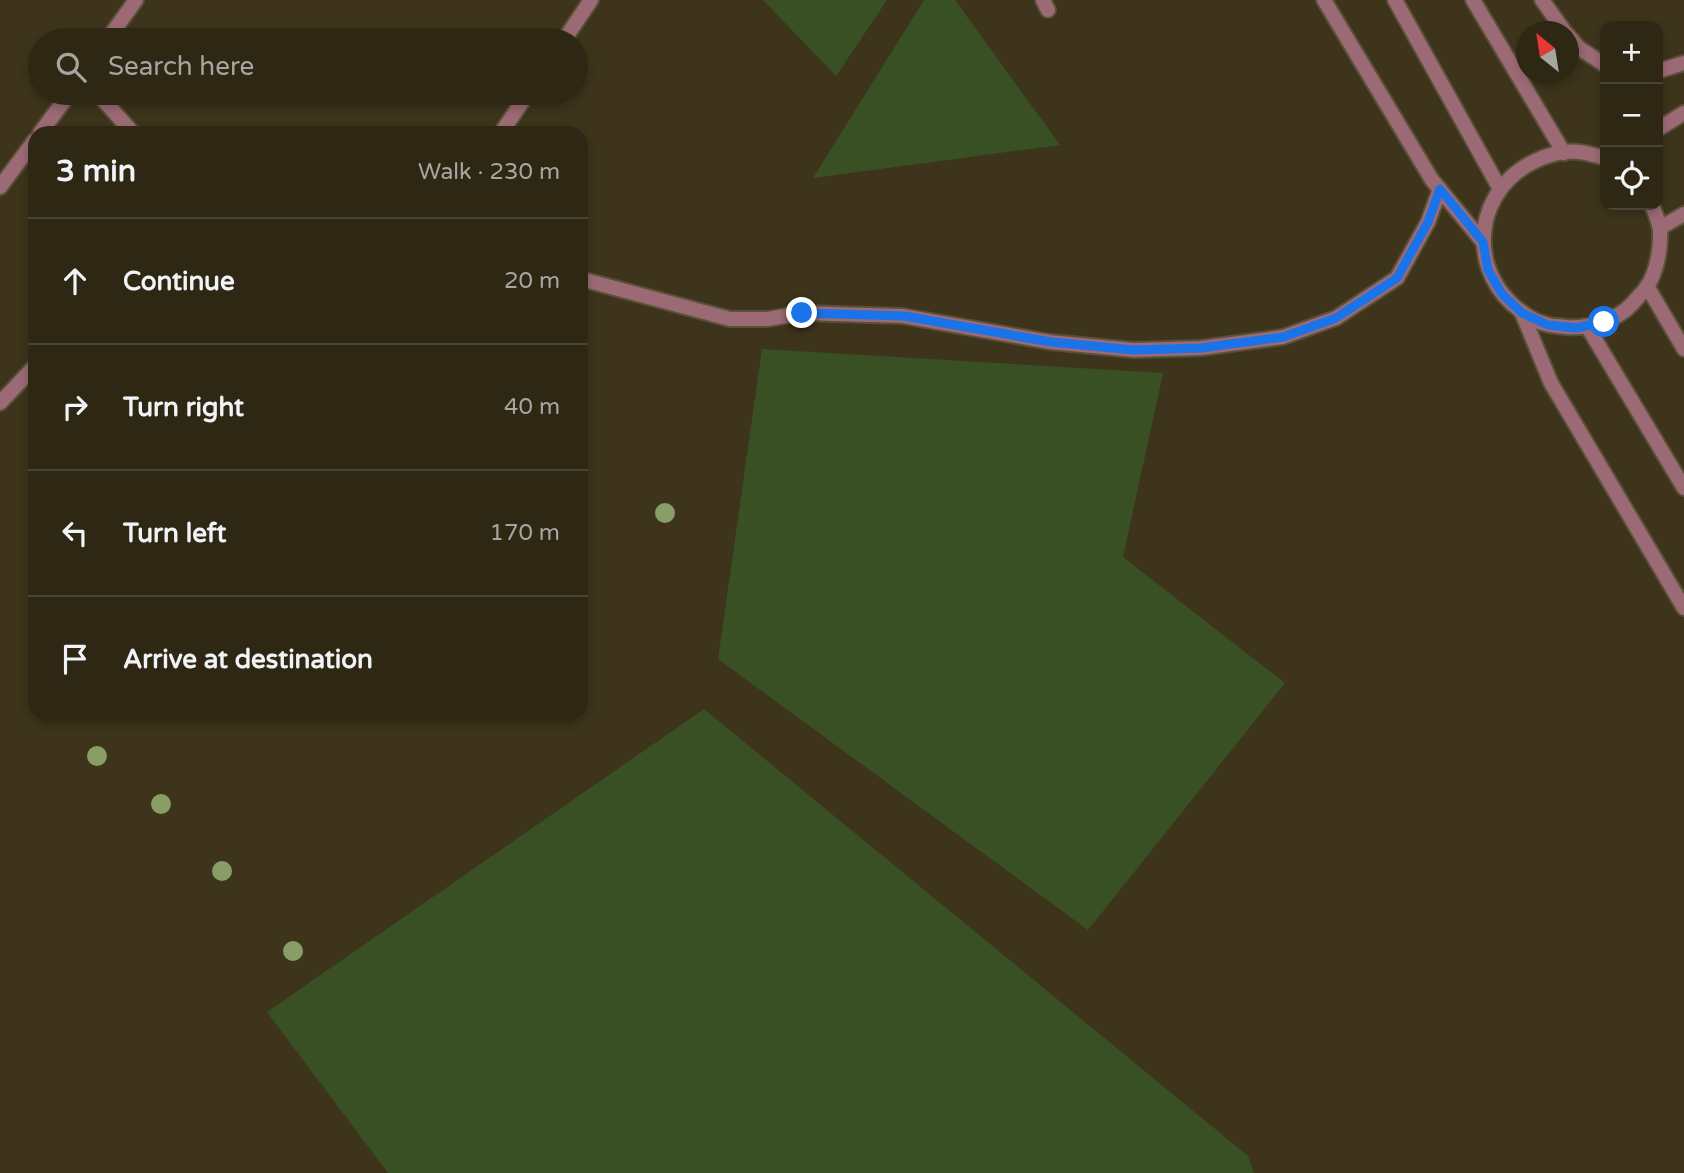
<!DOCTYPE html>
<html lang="en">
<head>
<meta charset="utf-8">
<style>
  body { margin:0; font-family:"Varela Round",sans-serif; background:#3a3322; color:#f1f3f6 }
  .controls { position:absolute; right:21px; top:21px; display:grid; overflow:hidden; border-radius:14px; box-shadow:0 4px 10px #0003 }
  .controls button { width:63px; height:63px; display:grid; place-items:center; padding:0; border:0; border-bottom:2px solid #494434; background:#2e2714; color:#f1f3f6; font:35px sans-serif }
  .compass { position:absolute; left:1516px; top:21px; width:63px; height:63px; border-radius:50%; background:#2e2714; box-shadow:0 4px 10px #0003; rotate:330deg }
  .stop { position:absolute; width:21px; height:21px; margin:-16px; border:5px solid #1a73e8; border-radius:50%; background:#fff }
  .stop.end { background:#1a73e8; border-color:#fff; box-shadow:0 2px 7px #0008 }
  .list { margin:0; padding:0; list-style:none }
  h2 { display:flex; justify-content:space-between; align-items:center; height:91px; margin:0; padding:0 28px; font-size:30px }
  h2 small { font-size:23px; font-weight:400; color:#a7a5a0 }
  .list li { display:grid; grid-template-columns:46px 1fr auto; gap:21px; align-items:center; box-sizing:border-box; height:126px; padding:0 28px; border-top:2px solid #494434 }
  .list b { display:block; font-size:26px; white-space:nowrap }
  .list em { font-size:23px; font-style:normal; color:#a7a5a0 }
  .icon { flex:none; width:38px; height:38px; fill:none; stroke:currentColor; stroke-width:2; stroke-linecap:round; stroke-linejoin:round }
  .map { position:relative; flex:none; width:1684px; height:1173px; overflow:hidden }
  .search { position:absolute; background:#2e2714; box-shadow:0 4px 10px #0003; left:28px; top:28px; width:560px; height:77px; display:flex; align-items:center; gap:18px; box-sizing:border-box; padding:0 24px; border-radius:38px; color:#a7a5a0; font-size:26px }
  .panel { position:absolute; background:#2e2714; box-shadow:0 4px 10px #0003; left:28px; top:126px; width:560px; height:595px; border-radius:21px }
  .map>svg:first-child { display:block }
  .green { fill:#395025 }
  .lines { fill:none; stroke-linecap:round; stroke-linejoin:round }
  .minor-casing { stroke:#595039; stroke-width:18 }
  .tertiary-casing { stroke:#595039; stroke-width:18 }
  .minor { stroke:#9c6a74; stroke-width:14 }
  .tertiary { stroke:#9c6a74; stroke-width:14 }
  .tree { fill:#899e66 }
  .route { stroke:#1a73e8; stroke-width:9 }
</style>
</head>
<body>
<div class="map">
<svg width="1684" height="1173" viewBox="0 0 1684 1173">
  <rect width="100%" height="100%" fill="#3d341b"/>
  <!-- green -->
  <g class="green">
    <polygon points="763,0 887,0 836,76"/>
    <polygon points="924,0 955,0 1060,145 813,178"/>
    <polygon points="762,349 1163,373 1123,557 1285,683 1088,930 718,659"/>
    <polygon points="704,709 1248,1156 1254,1173 388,1173 267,1012"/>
  </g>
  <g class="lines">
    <!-- minor casing -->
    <g class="minor-casing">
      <g id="minor">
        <polyline points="1043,0 1048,10"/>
        <polyline points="1324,0 1432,180 1483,242"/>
        <polyline points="1542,0 1565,32"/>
        <polyline points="1568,35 1579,48 1605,65"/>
        <polyline points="107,40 136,0"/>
        <polyline points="564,40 591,0"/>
        <polyline points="1658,71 1684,63"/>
        <polyline points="97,93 133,133"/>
        <polyline points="1658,129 1684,113"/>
        <polyline points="40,133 70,93"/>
        <polyline points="501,133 528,93"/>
        <polyline points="0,187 35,140"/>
        <polyline points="1660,228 1684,214"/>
        <polyline points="581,279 730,319 768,319 802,313 903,316 1050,342 1134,350 1201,348 1283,337 1336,318 1397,278 1428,222 1440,189"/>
        <polyline points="1522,313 1551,383 1684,608"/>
        <polyline points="0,403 35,366"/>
      </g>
    </g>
    <!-- tertiary casing -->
    <g class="tertiary-casing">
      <g id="tertiary">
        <polyline points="1395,0 1500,189"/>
        <polyline points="1473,0 1564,153"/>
        <path d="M1605 158C1597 156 1588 153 1579 152 1564 150 1547 155 1533 162 1477 190 1467 262 1512 304 1522 313 1535 322 1549 325 1554 326 1560 326 1565 327 1588 329 1617 321 1633 303 1637 298 1643 292 1647 287 1657 271 1661 249 1660 230 1659 222 1655 213 1652 205"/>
        <polyline points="1647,286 1684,349"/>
        <polyline points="1587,326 1684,488"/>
      </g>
    </g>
    <!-- minor -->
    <use href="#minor" class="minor"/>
    <!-- tertiary -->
    <use href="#tertiary" class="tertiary"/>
  </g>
  <!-- trees -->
  <g class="tree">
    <circle cx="665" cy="513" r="10"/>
    <circle cx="97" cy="756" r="10"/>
    <circle cx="161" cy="804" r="10"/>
    <circle cx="222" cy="871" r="10"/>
    <circle cx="293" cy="951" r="10"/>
  </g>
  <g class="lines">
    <!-- route -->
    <polyline class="route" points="802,313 904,316 1051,342 1134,350 1201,348 1283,337 1336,318 1397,278 1428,222 1440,189 1483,242 1488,270 1502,294 1522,313 1548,325 1576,328 1604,322"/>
  </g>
</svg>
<div class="controls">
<button>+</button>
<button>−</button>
<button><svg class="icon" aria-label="locate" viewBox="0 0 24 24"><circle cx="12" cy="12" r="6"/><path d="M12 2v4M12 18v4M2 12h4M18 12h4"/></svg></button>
</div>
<svg class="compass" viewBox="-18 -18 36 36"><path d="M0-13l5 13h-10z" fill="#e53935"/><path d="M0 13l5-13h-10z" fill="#a7a5a0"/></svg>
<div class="stop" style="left:1604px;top:322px"></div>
<div class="stop end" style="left:802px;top:313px"></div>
<div class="search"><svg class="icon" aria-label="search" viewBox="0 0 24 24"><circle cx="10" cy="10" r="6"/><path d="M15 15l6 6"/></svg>Search here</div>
<section class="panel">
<h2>3 min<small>Walk · 230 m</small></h2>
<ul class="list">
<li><svg class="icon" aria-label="ahead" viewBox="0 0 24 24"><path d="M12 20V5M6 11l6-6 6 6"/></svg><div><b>Continue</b></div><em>20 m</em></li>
<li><svg class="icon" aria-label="right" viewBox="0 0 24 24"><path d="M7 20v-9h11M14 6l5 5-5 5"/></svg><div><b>Turn right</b></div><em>40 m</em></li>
<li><svg class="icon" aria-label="left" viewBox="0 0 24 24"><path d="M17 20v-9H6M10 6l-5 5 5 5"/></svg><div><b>Turn left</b></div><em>170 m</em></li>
<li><svg class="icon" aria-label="arrive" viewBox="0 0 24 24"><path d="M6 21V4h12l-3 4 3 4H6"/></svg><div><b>Arrive at destination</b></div></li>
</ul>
</section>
</div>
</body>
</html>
